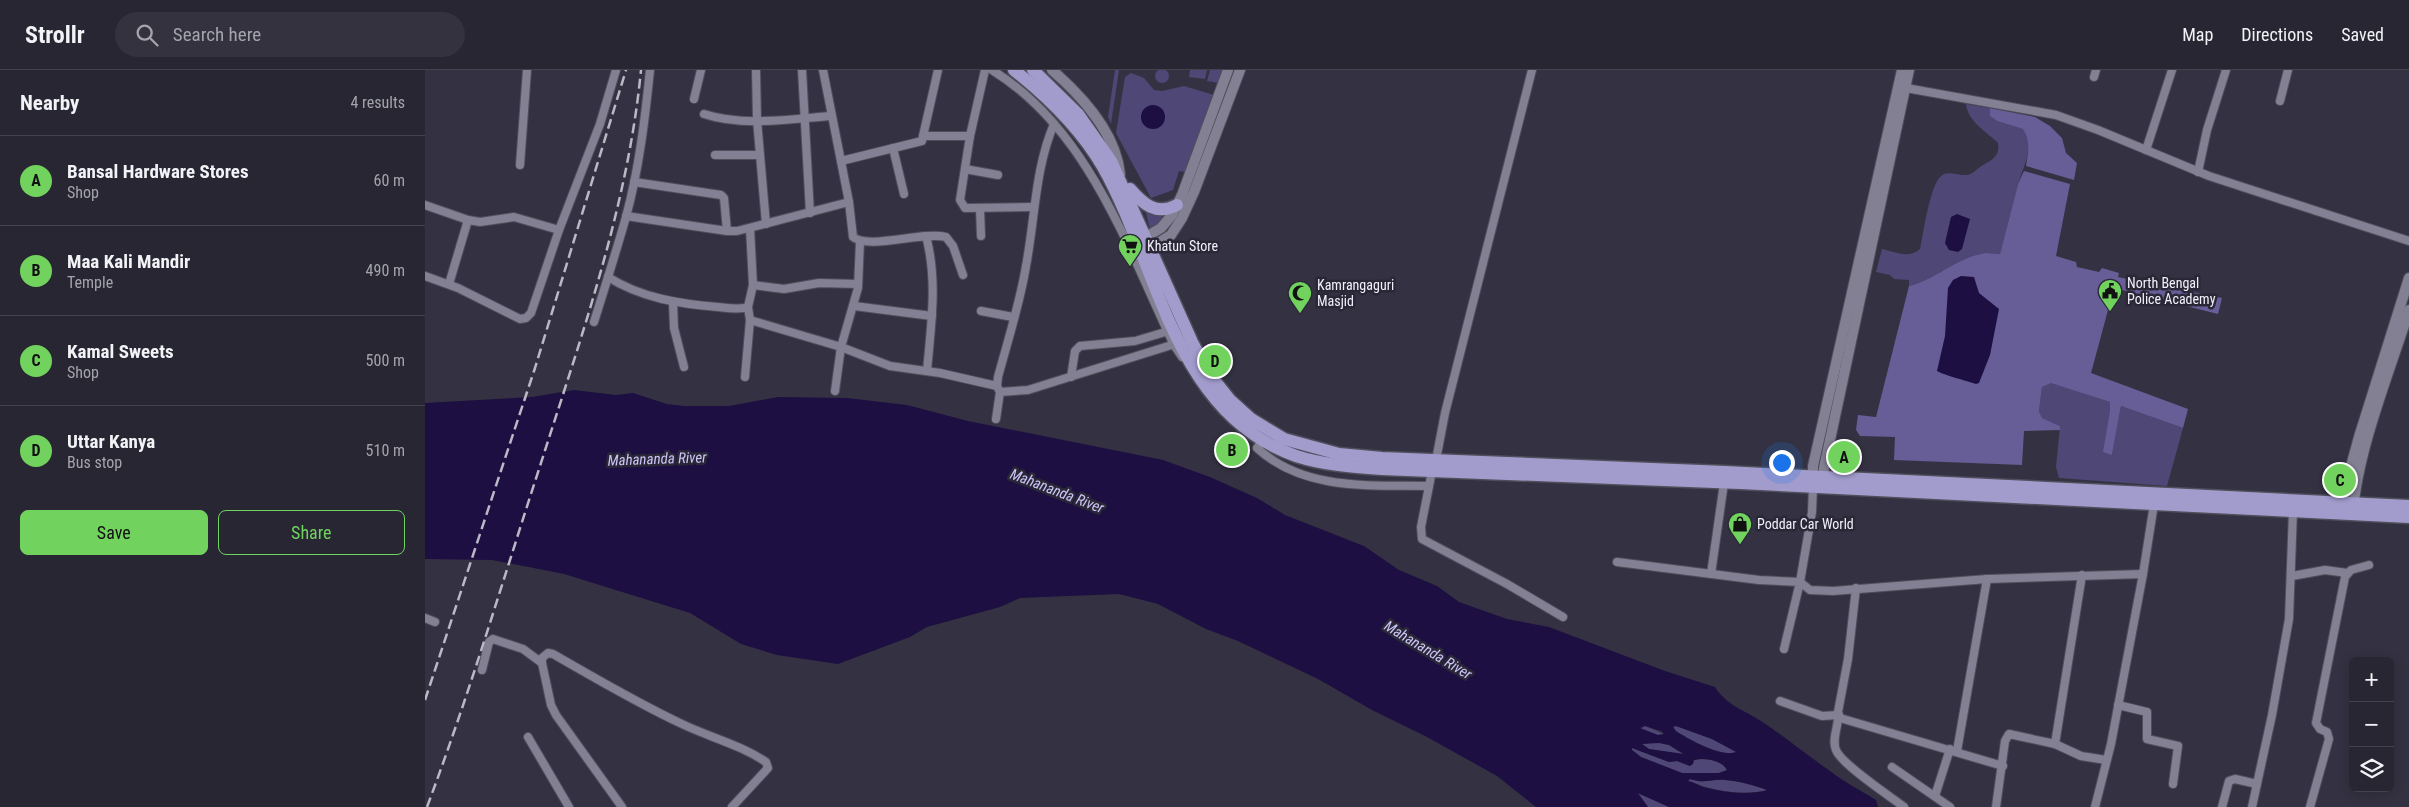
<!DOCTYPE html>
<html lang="en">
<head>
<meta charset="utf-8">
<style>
  body { margin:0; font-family:"Roboto Condensed",sans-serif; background:#33323e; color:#f1f3f6 }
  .controls { position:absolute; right:15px; bottom:15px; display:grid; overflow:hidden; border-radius:8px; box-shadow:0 2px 12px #0003 }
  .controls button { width:45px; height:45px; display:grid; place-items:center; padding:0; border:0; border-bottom:1px solid #43434d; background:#272632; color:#f1f3f6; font:25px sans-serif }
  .you { position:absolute; left:1356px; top:392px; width:18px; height:18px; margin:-12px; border:4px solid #fff; border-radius:50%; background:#1a73e8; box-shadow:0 0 0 8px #1a73e833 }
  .badge { display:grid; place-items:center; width:32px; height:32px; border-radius:50%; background:#71d35e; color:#111; font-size:16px; font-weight:700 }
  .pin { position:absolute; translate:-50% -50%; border:2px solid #fff; box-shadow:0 1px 5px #0006 }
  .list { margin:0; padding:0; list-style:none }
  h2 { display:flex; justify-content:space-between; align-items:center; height:65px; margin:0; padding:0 20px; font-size:21px }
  h2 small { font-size:16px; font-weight:400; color:#a4a5ac }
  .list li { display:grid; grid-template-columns:32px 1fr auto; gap:15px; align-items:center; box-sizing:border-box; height:90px; padding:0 20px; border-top:1px solid #43434d }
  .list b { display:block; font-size:19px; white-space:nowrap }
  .list p { margin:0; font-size:16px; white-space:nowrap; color:#a4a5ac }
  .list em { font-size:16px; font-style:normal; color:#a4a5ac }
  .actions { display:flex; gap:10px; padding:15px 20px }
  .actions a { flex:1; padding:11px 0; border:1px solid #71d35e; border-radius:8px; text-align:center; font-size:18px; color:#71d35e }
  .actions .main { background:#71d35e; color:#111 }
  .icon { flex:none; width:28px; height:28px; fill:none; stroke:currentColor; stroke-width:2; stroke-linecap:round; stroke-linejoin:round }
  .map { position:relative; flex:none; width:1984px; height:737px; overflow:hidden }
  header { display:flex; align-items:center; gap:30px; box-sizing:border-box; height:70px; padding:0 25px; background:#272632; border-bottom:1px solid #43434d }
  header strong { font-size:24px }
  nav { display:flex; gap:28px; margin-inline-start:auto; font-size:18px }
  .search { width:350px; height:45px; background:#33323e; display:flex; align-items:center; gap:12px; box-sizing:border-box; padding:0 18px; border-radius:28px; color:#a4a5ac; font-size:19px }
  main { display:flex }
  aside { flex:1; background:#272632 }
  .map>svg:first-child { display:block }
  .green { fill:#4f4775 }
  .forest { fill:#675d97 }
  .water { fill:#1e0f42; fill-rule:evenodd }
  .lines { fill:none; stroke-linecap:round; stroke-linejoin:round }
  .minor-casing { stroke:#4f4e5b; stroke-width:10 }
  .tertiary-casing { stroke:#4f4e5b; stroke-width:12 }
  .primary-casing { stroke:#4f4e5b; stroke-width:15 }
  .minor { stroke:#828092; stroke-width:8 }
  .tertiary { stroke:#828092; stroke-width:10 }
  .primary { stroke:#a29ccd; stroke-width:12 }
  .rail { stroke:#bab9c5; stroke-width:2.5; stroke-dasharray:10 5; stroke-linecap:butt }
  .labels { text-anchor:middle; stroke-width:5; stroke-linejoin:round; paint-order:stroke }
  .poi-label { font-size:14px; fill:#f2f1fb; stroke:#2a2837; text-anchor:start }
  .water-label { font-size:15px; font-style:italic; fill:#cdc6fa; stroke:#2a2837 }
</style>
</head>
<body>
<header>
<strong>Strollr</strong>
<div class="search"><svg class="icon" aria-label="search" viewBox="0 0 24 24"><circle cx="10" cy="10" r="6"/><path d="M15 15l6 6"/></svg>Search here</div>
<nav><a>Map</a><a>Directions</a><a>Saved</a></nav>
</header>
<main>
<aside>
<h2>Nearby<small>4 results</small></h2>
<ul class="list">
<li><span class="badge">A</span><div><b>Bansal Hardware Stores</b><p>Shop</p></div><em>60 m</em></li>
<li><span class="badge">B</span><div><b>Maa Kali Mandir</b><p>Temple</p></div><em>490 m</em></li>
<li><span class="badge">C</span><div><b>Kamal Sweets</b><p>Shop</p></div><em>500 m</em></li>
<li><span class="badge">D</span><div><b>Uttar Kanya</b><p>Bus stop</p></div><em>510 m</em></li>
</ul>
<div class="actions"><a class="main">Save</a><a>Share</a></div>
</aside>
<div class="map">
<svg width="1984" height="737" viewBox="0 0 1984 737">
  <rect width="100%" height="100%" fill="#343242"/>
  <!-- green -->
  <g class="green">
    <circle cx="737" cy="6" r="7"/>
    <polygon points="690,0 694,0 686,54 683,47"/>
    <polygon points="765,0 782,0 780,9 764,7"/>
    <polygon points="785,0 798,0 794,13 782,11"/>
    <polygon points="706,3 719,8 729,20 737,21 759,16 789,25 760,102 754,101 748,120 726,128 691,63 700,7"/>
    <path d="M1541 34 1565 38V46L1572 51 1599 59 1604 73 1602 88 1593 114 1575 184C1569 184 1561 182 1555 184 1529 190 1509 210 1484 216V210L1469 209 1465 205 1451 202 1457 179C1470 182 1484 189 1495 179 1498 164 1505 115 1516 106 1523 100 1533 106 1542 105 1549 104 1552 98 1558 95 1568 89 1575 86 1573 73 1561 61 1543 52 1541 34Z"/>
    <polygon points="721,143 736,146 738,150 729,158 725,159"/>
    <polygon points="1626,312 1685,332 1687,385 1696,336 1758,358 1742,416 1634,408 1631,397 1635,356 1617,348 1614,341 1617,317"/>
    <polygon points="1220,656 1239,664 1233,665 1215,659"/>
    <path d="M1251 656 1287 669 1312 682C1298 688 1263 669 1250 661L1248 657Z"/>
    <polygon points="1231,672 1244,675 1259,685 1224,679 1217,674"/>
    <path d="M1207 678 1244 692 1252 691 1265 696 1268 690C1279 688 1297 690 1302 700L1294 703H1257L1216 687 1207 680Z"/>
    <path d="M1264 709C1281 714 1285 709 1300 710 1315 711 1329 716 1343 720 1317 726 1288 721 1263 711Z"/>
    <polygon points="1212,723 1244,737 1223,737"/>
  </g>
  <!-- forest -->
  <g class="forest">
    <path d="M1565 38 1610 47 1625 56 1637 68 1641 83 1652 93 1649 110 1601 96C1603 83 1606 71 1598 59L1572 51 1565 46Z"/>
    <path d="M1599 101 1645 114 1631 186 1651 192 1652 197 1674 202 1677 198 1694 203 1693 207 1797 228 1793 244 1689 218 1666 303 1763 339 1758 358 1696 336 1687 385 1678 382 1685 341V332L1626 313 1617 317 1614 341 1617 348 1635 356V360L1599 361 1597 395 1469 390 1470 367 1435 366 1431 360 1433 345 1451 347 1484 216C1509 210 1529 190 1555 184 1561 182 1569 184 1575 184L1593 114Z"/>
  </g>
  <!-- water -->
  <g class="water">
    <circle cx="728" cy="47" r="12"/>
    <polygon points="1532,144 1545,149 1537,179 1533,182 1524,180 1520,173 1526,147"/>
    <path d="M1536 206 1549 207 1554 223 1574 239 1565 285 1554 313 1551 314C1545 312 1516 304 1512 301L1520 266 1523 218 1528 210Z"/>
    <path d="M149 320 191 325 208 323 242 334 259 336H304L353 327 422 328 482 335 543 351 738 390 785 407 832 428 860 445 939 476 974 500 1012 516 1034 532 1082 549 1124 557 1240 601 1290 617C1300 634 1320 641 1336 651 1360 667 1382 685 1405 701 1419 712 1435 720 1451 730L1453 737H1244L1213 723 1223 737H1111L1072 706 1002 667 947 640 893 609 813 571 781 559 733 534 694 524 595 528 575 537 502 557 485 567 413 594 352 585 316 574 265 543 139 504 67 490 0 489V333L107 327ZM1220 656 1236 661 1239 664 1233 665 1215 658ZM1251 656 1287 669 1311 682C1297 688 1263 669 1251 661L1248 657ZM1234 673 1244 675 1259 684 1224 679 1217 674ZM1207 678 1244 692 1252 691 1265 696 1268 694 1269 690C1279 687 1297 690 1302 700L1294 703H1257L1216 687 1207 680ZM1265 709C1281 714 1284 709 1300 710 1313 711 1330 715 1342 720 1321 726 1299 722 1278 717 1273 715 1269 712 1263 711Z"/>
  </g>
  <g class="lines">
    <!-- minor casing -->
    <g class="minor-casing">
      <g id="minor">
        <polyline points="331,0 332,50 341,154"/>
        <polyline points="377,0 385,143"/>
        <path d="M398 0 424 132 428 167C444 180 497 161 521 167L528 176 538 205"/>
        <polyline points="560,0 545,66 535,130 540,138 608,137"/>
        <path d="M567 0C664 60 702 177 749 275L757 287"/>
        <polyline points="1669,7 1671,0"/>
        <polyline points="1481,18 1631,45 1673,60 1784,106 1984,171"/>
        <polyline points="269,29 276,0"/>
        <polyline points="1855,31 1863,0"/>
        <path d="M279 44C318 57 366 49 406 46"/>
        <polyline points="498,66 513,0"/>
        <polyline points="468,78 479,124"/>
        <polyline points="1721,80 1747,0"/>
        <polyline points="290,85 335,85"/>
        <polyline points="416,91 497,71 498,66 545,66"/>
        <polyline points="95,95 102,0"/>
        <polyline points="540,99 573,105"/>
        <polyline points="1773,102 1782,60 1801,0"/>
        <polyline points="209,112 296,125 299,128 302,161"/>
        <polyline points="0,135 43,150 24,214"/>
        <polyline points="555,139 556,166"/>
        <polyline points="201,146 302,161 312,161 424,132"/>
        <polyline points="43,150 55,152 89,147 134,160"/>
        <path d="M501 166C513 211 506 255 502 301"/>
        <polyline points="0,206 33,218 95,249 101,248 106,243 134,160 175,54 191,0"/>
        <path d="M183 207C216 228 255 234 293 237 303 238 314 240 323 237"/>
        <polyline points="328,215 359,219 394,213 433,214"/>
        <polyline points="248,233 249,258 259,297"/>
        <polyline points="429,236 507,246"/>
        <polyline points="556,241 588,247"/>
        <polyline points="325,250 416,277 465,296 515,303 572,316"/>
        <path d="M169 252C180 217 191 182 201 147 214 99 220 49 225 0"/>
        <polyline points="320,307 325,250 323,237 328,215 325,158"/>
        <polyline points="646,307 650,281 655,276 710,271 747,260"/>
        <polyline points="410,321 416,277 433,218 435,171"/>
        <polyline points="575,322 603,320 753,273"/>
        <path d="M571 349 575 322 572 316 573 307C583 270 595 233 601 196 610 149 610 98 629 54"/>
        <path d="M838 370 832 378C879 421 945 415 1004 416"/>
        <polyline points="1011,390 1020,343 1107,0"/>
        <polyline points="1007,401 996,457 997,469 1082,514 1138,547"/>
        <polyline points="1388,417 1387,442 1375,512 1385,520 1408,521 1562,509 1718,504"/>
        <polyline points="1192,492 1334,510 1375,512 1359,579"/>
        <polyline points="1286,504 1299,413"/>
        <polyline points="1867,506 1900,500 1922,503"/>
        <path d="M1431 518 1423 589 1413 642C1415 653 1406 669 1411 680 1416 694 1465 726 1479 737"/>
        <polyline points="0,548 10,552"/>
        <polyline points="57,600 64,572 68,569 98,579 117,593"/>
        <polyline points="1355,631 1397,646 1414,645"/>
        <polyline points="1693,635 1722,642 1722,669 1753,676 1748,714"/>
        <polyline points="1415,648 1578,696"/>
        <polyline points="103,667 144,737"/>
        <polyline points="1630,674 1657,505"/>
        <polyline points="1532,681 1562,509"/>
        <polyline points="1467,697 1525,737"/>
        <polyline points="1510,726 1525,679"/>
        <path d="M197 737 131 645 126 635 117 593V588L123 583 128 584C170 608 212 633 257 654 284 667 316 675 341 692L343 698 307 737"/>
        <polyline points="1571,737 1580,671 1584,664 1630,674 1656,686 1681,690"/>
        <polyline points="1670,737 1686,674 1718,504 1729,434"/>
        <polyline points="1797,737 1804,711 1810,709 1832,714"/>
        <polyline points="1827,737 1847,645 1864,549 1868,441"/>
        <polyline points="1885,737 1904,669 1902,662 1895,659 1891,653 1920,507 1926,500 1944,495"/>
      </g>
    </g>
    <!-- tertiary casing -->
    <g class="tertiary-casing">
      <g id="tertiary">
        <path d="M627 0C657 26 691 64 695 104"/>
        <polyline points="714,171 736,158 747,145 757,125 803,0"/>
        <polyline points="719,182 746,165 757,148 769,122 815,0"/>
        <polyline points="1398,412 1399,398 1484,0"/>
        <polyline points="1388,413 1388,396 1477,0"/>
        <polyline points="1918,438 1920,418 1934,367 1984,208"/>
        <path d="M1928 441C1933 378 1965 301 1984 240"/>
      </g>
    </g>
    <!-- primary casing -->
    <g class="primary-casing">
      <g id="primary">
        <path d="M589 0C623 27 656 59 678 97 734 196 748 343 871 386 899 395 928 397 957 399L1315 413 1984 447"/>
        <polyline points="608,0 653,44 686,91 767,272 785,305 805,330 826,349 859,369 914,384 957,388 1300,402 1984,436"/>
        <path d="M705 119C718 134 731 146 752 135"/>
      </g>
    </g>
    <!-- minor -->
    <use href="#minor" class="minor"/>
    <!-- tertiary -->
    <use href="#tertiary" class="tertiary"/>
    <!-- primary -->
    <use href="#primary" class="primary"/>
    <!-- rail -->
    <g class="rail">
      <polyline points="0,630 110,298 201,0"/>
      <path d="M2 737C44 625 78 510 115 396 156 267 203 136 216 0"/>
    </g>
  </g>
  <!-- icons -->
  <defs>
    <g id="supermarket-pin" transform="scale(1.25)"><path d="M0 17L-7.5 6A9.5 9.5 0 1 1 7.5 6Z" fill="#71d35e" stroke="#2a2837"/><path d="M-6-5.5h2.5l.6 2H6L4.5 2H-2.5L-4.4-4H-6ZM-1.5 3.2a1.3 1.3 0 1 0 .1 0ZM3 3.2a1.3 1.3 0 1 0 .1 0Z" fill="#111"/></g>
    <g id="civic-pin" transform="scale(1.25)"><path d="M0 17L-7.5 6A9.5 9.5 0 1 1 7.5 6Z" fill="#71d35e" stroke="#2a2837"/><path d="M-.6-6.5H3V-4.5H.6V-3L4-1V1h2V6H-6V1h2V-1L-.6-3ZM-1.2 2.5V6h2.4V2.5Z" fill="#111"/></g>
    <g id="mosque-pin" transform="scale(1.25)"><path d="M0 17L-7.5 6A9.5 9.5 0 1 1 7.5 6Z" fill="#71d35e" stroke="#2a2837"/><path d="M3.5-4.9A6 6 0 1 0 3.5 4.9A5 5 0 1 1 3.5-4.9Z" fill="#111"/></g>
    <g id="shop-pin" transform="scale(1.25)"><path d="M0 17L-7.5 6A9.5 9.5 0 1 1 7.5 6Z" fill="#71d35e" stroke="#2a2837"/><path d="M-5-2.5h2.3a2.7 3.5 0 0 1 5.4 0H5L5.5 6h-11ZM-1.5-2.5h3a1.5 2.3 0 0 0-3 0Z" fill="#111"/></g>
  </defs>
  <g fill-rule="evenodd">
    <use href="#supermarket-pin" x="705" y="176"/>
    <use href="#civic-pin" x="1685" y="221"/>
    <use href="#mosque-pin" x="875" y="223"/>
    <use href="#shop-pin" x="1315" y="454"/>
  </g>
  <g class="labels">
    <!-- poi labels -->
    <g class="poi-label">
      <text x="722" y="181">Khatun Store</text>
      <text x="1702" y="218">North Bengal<tspan x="1702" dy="16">Police Academy</tspan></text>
      <text x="892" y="220">Kamrangaguri<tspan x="892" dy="16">Masjid</tspan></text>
      <text x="1332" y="459">Poddar Car World</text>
    </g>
    <!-- water labels -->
    <g class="water-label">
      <text transform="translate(232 389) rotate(-2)" y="5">Mahananda River</text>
      <text transform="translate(632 421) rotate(21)" y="5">Mahananda River</text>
      <text transform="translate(1003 580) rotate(31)" y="5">Mahananda River</text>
    </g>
  </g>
</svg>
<div class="controls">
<button>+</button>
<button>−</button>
<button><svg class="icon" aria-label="layers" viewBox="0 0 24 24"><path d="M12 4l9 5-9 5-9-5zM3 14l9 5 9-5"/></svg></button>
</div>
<div class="you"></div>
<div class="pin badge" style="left:1419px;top:387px">A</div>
<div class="pin badge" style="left:807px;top:380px">B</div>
<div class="pin badge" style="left:1915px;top:410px">C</div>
<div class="pin badge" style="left:790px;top:291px">D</div>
</div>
</main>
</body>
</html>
